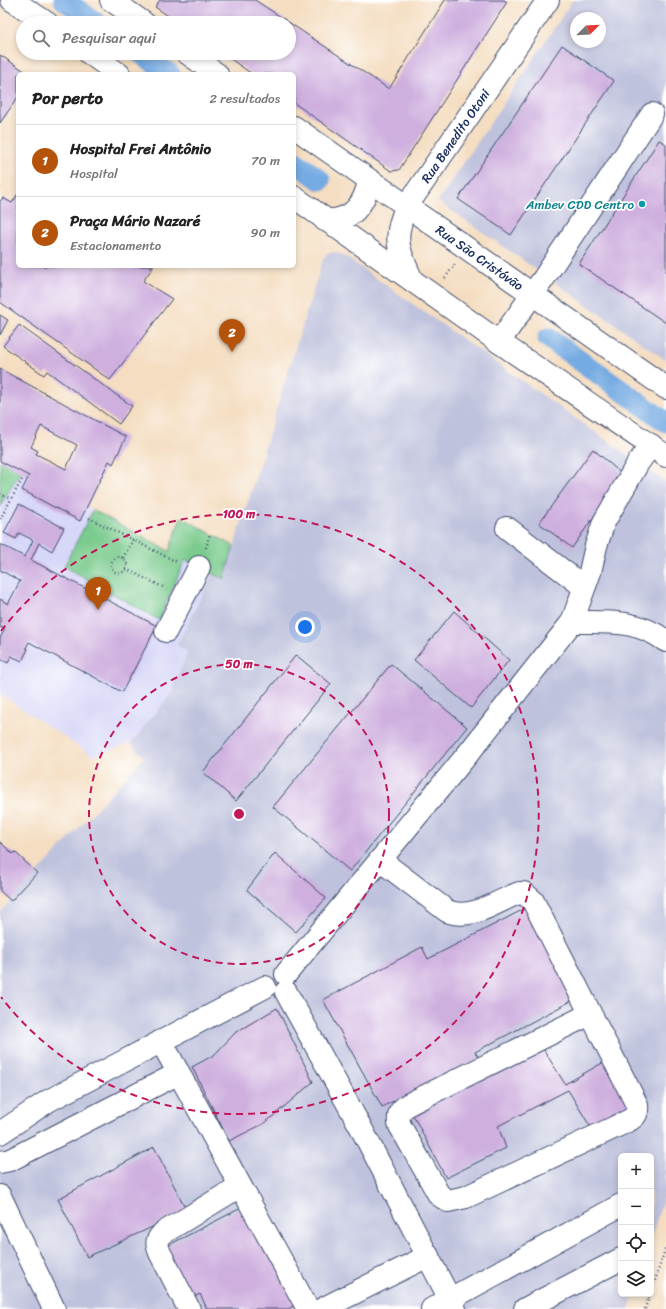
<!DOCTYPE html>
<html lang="pt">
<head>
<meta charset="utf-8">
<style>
  body { margin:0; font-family:Sriracha,sans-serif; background:#f6f6f6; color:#222 }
  .controls { position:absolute; right:12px; bottom:12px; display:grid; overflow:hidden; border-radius:6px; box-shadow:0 2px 6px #0003 }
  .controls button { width:36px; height:36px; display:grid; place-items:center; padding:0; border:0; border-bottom:1px solid #e0e0e0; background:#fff; color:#222; font:20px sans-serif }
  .compass { position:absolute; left:570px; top:12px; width:36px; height:36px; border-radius:50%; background:#fff; box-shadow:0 2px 6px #0003; rotate:66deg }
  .you { position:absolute; left:305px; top:627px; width:14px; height:14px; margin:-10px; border:3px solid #fff; border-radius:50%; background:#1a73e8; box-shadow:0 0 0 6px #1a73e833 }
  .badge { display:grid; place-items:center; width:26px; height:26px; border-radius:50%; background:#b45309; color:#fff; font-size:13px; font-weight:700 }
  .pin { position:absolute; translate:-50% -33px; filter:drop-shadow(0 1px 2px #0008) }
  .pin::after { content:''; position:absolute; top:21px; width:14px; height:12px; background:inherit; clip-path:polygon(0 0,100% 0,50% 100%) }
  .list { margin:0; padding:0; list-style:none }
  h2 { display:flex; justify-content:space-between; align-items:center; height:52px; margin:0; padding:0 16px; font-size:17px }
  h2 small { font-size:13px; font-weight:400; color:#767676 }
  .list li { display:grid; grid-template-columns:26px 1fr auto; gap:12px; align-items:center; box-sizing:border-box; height:72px; padding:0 16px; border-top:1px solid #e0e0e0 }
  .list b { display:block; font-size:15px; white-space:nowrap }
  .list p { margin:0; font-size:13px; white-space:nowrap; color:#767676 }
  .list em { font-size:13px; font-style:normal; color:#767676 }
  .icon { flex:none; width:22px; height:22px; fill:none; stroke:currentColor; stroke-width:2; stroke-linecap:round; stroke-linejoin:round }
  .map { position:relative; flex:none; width:666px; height:1309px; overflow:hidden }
  .search { position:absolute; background:#fff; box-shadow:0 2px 6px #0003; left:16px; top:16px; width:280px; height:44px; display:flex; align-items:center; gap:10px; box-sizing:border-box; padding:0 14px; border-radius:22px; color:#767676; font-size:15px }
  .panel { position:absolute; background:#fff; box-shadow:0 2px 6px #0003; left:16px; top:72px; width:280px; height:196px; border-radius:6px }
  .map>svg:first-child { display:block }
  .built { fill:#d7d7f8 }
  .industrial { fill:#bfc2dd; fill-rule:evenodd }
  .green { fill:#7acb8d; stroke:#4a7d76 }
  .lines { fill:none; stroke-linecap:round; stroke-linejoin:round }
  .canal { stroke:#74aae2; stroke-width:21 }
  .building { fill:#ceafde; fill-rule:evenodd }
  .minor-casing { stroke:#3c496d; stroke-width:24 }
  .path { stroke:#3c496d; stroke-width:2.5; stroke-dasharray:1 3; stroke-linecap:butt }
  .minor { stroke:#fff; stroke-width:22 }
  .ring { fill:none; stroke:#c2185b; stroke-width:2; stroke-dasharray:7 5 }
  .culture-dot { fill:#0f9aa8; stroke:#fff; stroke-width:1.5 }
  .labels { text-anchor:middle; stroke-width:3.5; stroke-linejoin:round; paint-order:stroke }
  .street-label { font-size:13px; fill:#1b2f5e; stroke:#fff }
  .culture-label { font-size:13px; fill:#0d838f; stroke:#fff; text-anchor:end }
  .centre { fill:#c2185b; stroke:#fff; stroke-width:2 }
  .ring-label { font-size:12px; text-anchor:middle; font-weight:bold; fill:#c2185b; stroke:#fff; stroke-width:3.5; stroke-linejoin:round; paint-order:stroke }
</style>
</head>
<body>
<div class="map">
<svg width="666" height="1309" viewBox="0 0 666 1309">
  <rect width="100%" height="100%" fill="#fff"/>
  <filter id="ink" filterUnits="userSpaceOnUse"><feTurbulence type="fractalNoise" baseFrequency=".025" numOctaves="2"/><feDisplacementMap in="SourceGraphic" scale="8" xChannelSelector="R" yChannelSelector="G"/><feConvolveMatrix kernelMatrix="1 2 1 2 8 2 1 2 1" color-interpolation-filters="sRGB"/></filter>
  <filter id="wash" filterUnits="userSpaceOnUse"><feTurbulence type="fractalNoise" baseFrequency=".012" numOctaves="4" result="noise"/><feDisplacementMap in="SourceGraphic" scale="16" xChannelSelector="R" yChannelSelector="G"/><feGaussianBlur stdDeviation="0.9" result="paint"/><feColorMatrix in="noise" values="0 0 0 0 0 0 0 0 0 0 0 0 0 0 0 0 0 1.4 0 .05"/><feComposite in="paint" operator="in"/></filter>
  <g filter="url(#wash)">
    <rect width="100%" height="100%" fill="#f4ddc0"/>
    <!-- built -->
    <polygon class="built" points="0,461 213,574 177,645 188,652 173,685 176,689 131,743 93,756 0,694"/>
    <!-- industrial -->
    <g class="industrial">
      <path d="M573 0H666V360L438 201ZM576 18H600V42H576Z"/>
      <polygon points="334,252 343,255 666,482 666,1190 651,1238 651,1156 621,1156 621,1294 634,1294 629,1309 0,1309 0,913 144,758 131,743 175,689 173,686 188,652 177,645 213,574 224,579 323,259 327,254"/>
    </g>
    <!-- green -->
    <g class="green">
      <polygon points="0,461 21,471 0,506"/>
      <polygon points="93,510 169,551 181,517 234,546 224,579 185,560 159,620 64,566"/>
    </g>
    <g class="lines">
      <!-- canal -->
      <g class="canal">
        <polyline points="64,0 97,23"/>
        <polyline points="140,53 170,74"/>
        <polyline points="294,161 320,180"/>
        <polyline points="548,338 666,422"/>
      </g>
    </g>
    <g id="blocks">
      <!-- building -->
      <g class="building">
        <polygon points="160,0 255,0 389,89 445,0 504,0 507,2 399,170 391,171 294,103 294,74 252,74 222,53 289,53 289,23 179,23 155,7"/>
        <polygon points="562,45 614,81 511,235 458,199"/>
        <polygon points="0,55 29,74 18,74 18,97 0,123"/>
        <polygon points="659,140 666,144 666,323 579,264"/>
        <polygon points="18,194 18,266 154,266 143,281 172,299 110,380 0,302 0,201 3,198 12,203"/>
        <polygon points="0,315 8,320 0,335"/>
        <polygon points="19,325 132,406 119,424 47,371 44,375 3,346"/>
        <path d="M0 369 126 437 113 464 109 461 80 521 22 490 29 476 0 461ZM41 426 77 445 66 469 36 454 38 451 31 447Z"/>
        <polygon points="593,449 623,475 572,548 539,523"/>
        <polygon points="19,504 64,528 52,551 39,543 31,560 157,626 122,692 29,642 26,648 28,649 22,661 11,656 8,663 0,659 0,638 5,629 0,627 0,599 8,604 20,581 0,570 0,544 25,557 33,540 19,533 16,539 4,533"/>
        <polygon points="454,611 509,660 471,708 414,660"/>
        <polygon points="296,655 331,684 236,801 203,772"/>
        <polygon points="391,664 467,727 350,871 273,807"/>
        <polygon points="0,842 13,854 15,852 37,873 11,901 0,891"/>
        <polygon points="275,853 326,898 296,932 247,890"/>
        <polygon points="526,908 575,999 475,1052 479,1058 382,1107 323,1000 422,947 428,959"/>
        <polygon points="277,1008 313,1082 265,1123 229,1141 192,1067 214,1055 236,1032"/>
        <polygon points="542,1047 565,1084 606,1061 633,1110 593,1131 568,1090 498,1126 506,1148 446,1178 413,1115"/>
        <polygon points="154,1147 187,1211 87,1257 58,1199"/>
        <polygon points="247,1205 298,1303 288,1309 207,1309 200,1294 189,1299 163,1248"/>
      </g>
    </g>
  </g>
  <g filter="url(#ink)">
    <use href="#blocks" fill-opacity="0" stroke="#3c496d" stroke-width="1"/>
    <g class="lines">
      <!-- minor casing -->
      <g class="minor-casing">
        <g id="minor">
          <polyline points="12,0 47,23"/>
          <polyline points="111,0 144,23"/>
          <polyline points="89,53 119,74"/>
          <polyline points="187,53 217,74"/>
          <path id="s1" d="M294 127 666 388"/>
          <polyline points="294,197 499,342 666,456"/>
          <path d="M325 220C352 222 365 204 369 180"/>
          <path id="s2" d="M412 280C398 250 392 237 407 206L548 0"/>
          <polyline points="499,342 544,278 652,114"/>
          <polyline points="507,528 584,587"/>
          <path d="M572 622C608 622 636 619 666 641"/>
          <polyline points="166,631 199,567"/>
          <path d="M380 860 447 911C472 921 497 901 519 893H524L533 901 637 1105C638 1114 635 1117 628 1121L466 1197 448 1201 439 1195 399 1124C398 1113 400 1110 409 1104L590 1014"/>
          <polyline points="286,974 467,755 572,622 590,572 596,546 604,522 638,463 651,445"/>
          <polyline points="286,992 360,1126 455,1309"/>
          <polyline points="161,1041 308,1309"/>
          <polyline points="0,1133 48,1101 265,987"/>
          <polyline points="0,1162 10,1160 179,1073"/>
          <polyline points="0,1196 54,1309"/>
          <path d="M189 1309 160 1253C156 1243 156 1240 163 1233L240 1186"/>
          <polyline points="322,1309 428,1256"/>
          <polyline points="432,1309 621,1205"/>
          <polyline points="525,1309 621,1259"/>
        </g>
      </g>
      <!-- path -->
      <g class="path">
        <polyline points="445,278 455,264"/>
        <polyline points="0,494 11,499"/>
        <polyline points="89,518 177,562"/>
        <polyline points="0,519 23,478"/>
        <polyline points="206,548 210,533"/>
        <circle cx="119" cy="565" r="8"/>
        <polyline points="123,558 133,540"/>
        <polyline points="126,569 165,588"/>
        <polyline points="651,1292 666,1247"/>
        <polyline points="645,1309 650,1294"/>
      </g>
      <!-- minor -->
      <use href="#minor" class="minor"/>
    </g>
  </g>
  <!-- distance rings -->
  <g class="ring">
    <circle cx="239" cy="814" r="150"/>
    <path d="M1 631A300 300 0 1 1 1 997"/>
  </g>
  <!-- markers -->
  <circle class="culture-dot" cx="642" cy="204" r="4"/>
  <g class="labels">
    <!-- street labels -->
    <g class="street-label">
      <text dy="5" stroke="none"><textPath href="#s2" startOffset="163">Rua Benedito Otoni</textPath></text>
      <text dy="5" stroke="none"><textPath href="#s1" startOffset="227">Rua São Cristóvão</textPath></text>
    </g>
    <!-- culture labels -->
    <g class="culture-label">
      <text x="634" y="209">Ambev CDD Centro</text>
    </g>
  </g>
  <circle cx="239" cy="814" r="6" class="centre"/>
  <g class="ring-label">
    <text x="239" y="518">100 m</text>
    <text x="239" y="668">50 m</text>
  </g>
</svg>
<div class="controls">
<button>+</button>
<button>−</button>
<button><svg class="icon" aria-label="locate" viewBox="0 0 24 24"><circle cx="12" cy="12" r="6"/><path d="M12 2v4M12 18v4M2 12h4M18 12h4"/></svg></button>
<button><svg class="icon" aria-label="layers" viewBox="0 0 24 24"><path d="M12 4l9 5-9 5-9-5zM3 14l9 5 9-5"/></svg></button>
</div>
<svg class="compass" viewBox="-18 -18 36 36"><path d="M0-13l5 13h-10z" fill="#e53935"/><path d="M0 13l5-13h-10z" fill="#767676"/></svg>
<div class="you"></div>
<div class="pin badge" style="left:98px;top:610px">1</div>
<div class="pin badge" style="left:232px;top:352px">2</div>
<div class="search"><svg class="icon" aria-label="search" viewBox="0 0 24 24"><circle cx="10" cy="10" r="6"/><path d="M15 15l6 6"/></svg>Pesquisar aqui</div>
<section class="panel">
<h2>Por perto<small>2 resultados</small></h2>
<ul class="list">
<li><span class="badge">1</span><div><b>Hospital Frei Antônio</b><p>Hospital</p></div><em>70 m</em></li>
<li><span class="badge">2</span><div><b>Praça Mário Nazaré</b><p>Estacionamento</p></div><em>90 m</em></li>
</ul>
</section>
</div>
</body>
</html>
